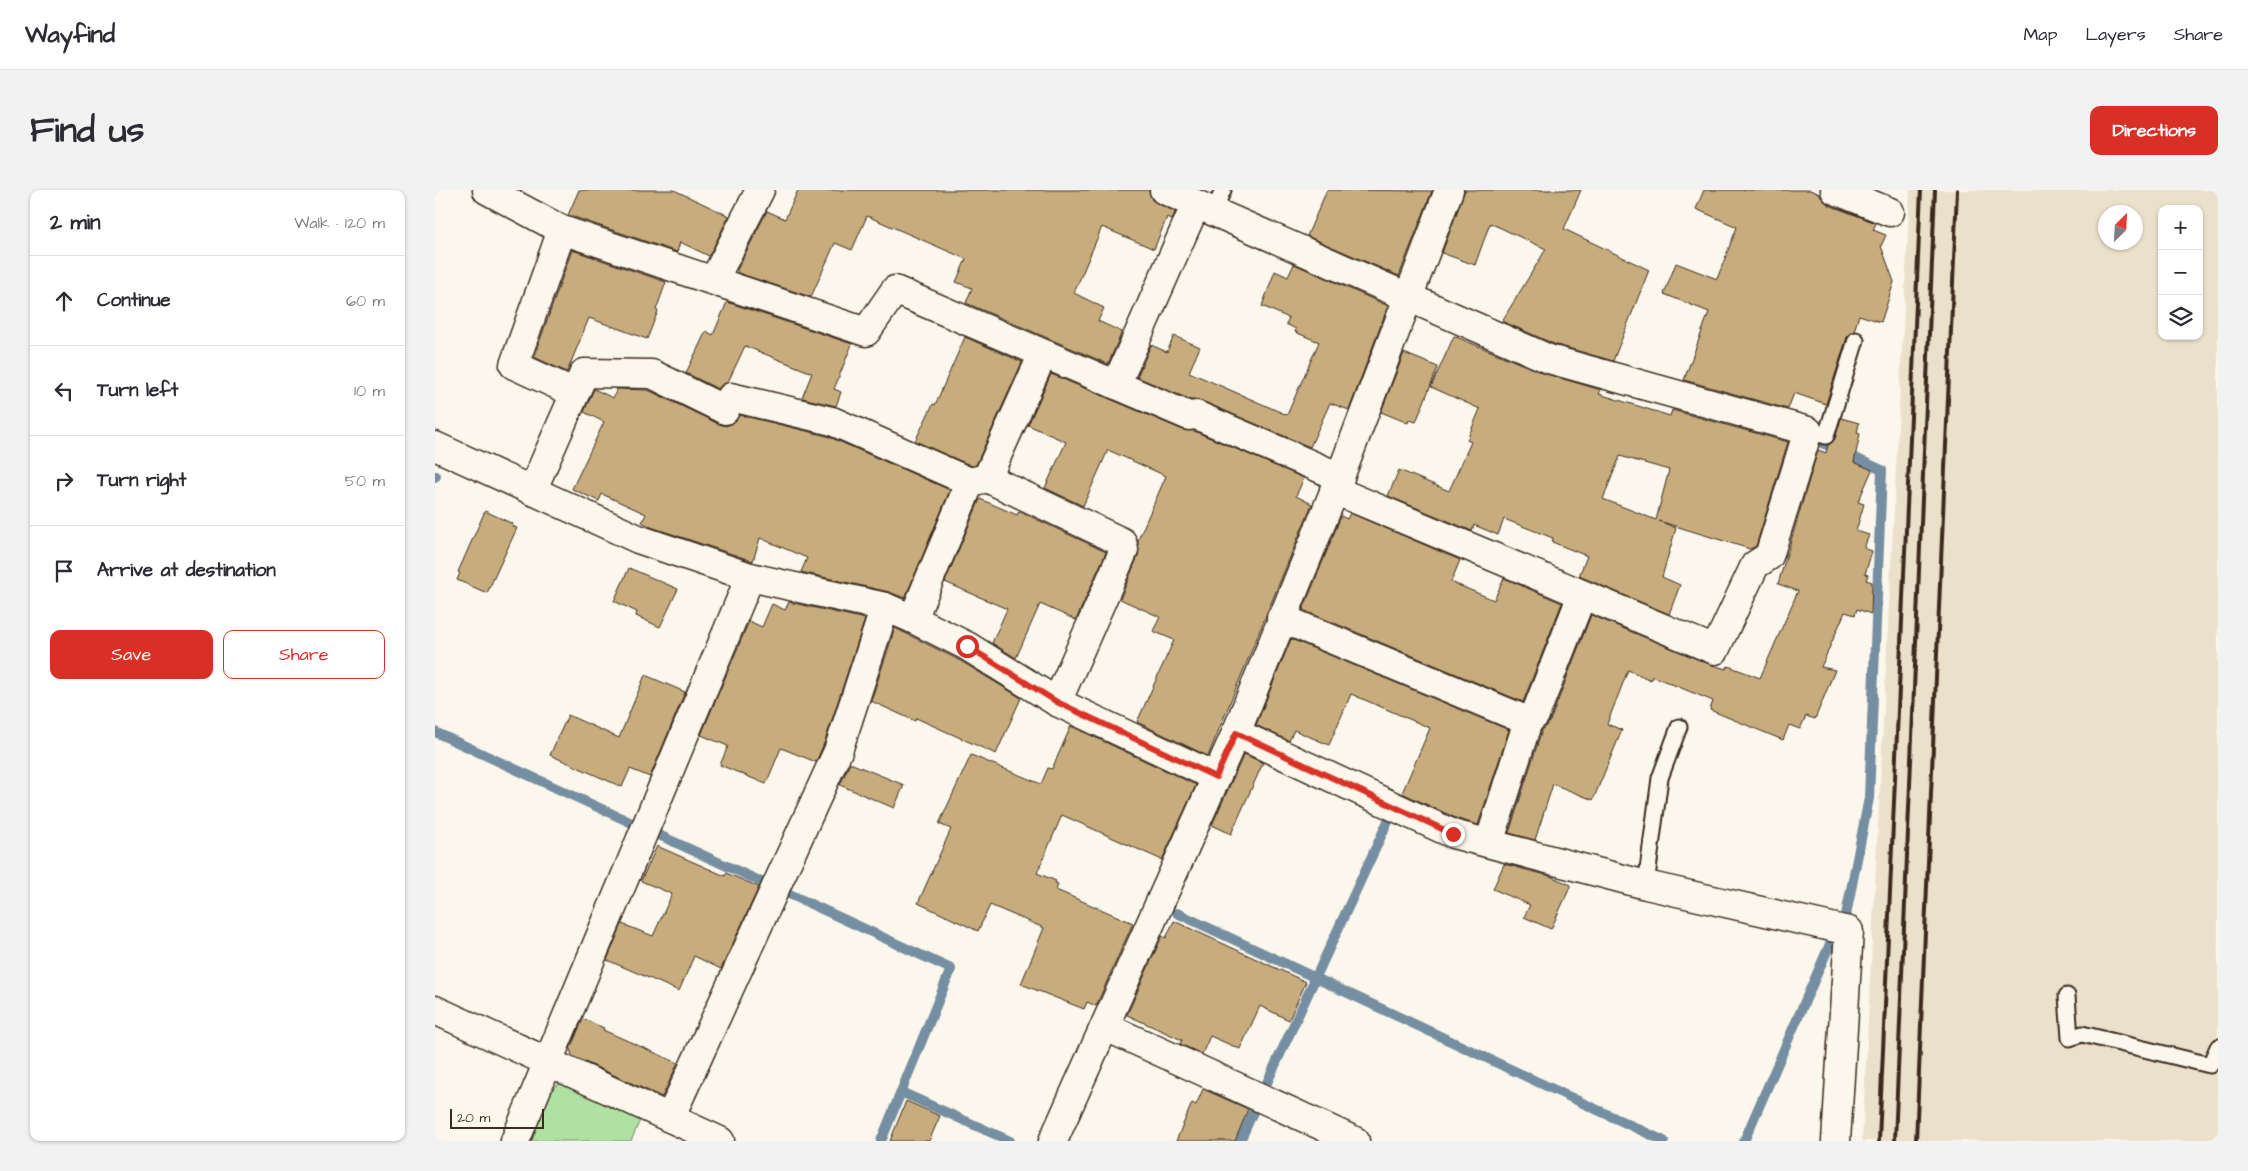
<!DOCTYPE html>
<html lang="en">
<head>
<meta charset="utf-8">
<style>
  body { margin:0; font-family:"Architects Daughter",sans-serif; background:#f2f2f3; color:#2b2b33 }
  .controls { position:absolute; right:15px; top:15px; display:grid; overflow:hidden; border-radius:10px; box-shadow:0 1px 4px #0004 }
  .controls button { width:45px; height:45px; display:grid; place-items:center; padding:0; border:0; border-bottom:1px solid #e1e1e2; background:#fff; color:#2b2b33; font:25px sans-serif }
  .compass { position:absolute; left:1663px; top:15px; width:45px; height:45px; border-radius:50%; background:#fff; box-shadow:0 1px 4px #0004; rotate:24deg }
  .scale { position:absolute; left:15px; bottom:12px; width:94px; box-sizing:border-box; padding-left:5px; border:2px solid #3b2a1e; border-top:0; font-size:14px; line-height:18px; white-space:nowrap; color:#3b2a1e; -webkit-text-stroke:4px #fbf7ec; paint-order:stroke }
  .stop { position:absolute; width:15px; height:15px; margin:-11px; border:4px solid #d93025; border-radius:50%; background:#fff }
  .stop.end { background:#d93025; border-color:#fff; box-shadow:0 1px 5px #0008 }
  .list { margin:0; padding:0; list-style:none }
  h2 { display:flex; justify-content:space-between; align-items:center; height:65px; margin:0; padding:0 20px; font-size:21px }
  h2 small { font-size:16px; font-weight:400; color:#7c7c81 }
  .list li { display:grid; grid-template-columns:32px 1fr auto; gap:15px; align-items:center; box-sizing:border-box; height:90px; padding:0 20px; border-top:1px solid #e1e1e2 }
  .list b { display:block; font-size:19px; white-space:nowrap }
  .list em { font-size:16px; font-style:normal; color:#7c7c81 }
  .actions { display:flex; gap:10px; padding:15px 20px }
  .actions a { flex:1; padding:11px 0; border:1px solid #d93025; border-radius:10px; text-align:center; font-size:18px; color:#d93025 }
  .actions .main { background:#d93025; color:#fff }
  .icon { flex:none; width:28px; height:28px; fill:none; stroke:currentColor; stroke-width:2; stroke-linecap:round; stroke-linejoin:round }
  .map { position:relative; flex:none; width:1783px; height:951px; overflow:hidden; border-radius:10px }
  header { display:flex; align-items:center; gap:30px; box-sizing:border-box; height:70px; padding:0 25px; background:#fff; border-bottom:1px solid #e1e1e2 }
  header strong { font-size:24px }
  nav { display:flex; gap:28px; margin-inline-start:auto; font-size:18px }
  .intro { display:flex; align-items:center; justify-content:space-between; box-sizing:border-box; height:120px; padding:0 30px }
  h1 { margin:0; font-size:35px }
  .button { padding:12px 22px; border-radius:10px; background:#d93025; color:#fff; font-size:18px; font-weight:700 }
  main { display:flex; gap:30px; padding:0 30px }
  aside { flex:1; background:#fff; border-radius:10px; box-shadow:0 1px 4px #0004 }
  .map>svg:first-child { display:block }
  .built { fill:#ebe1cb; fill-rule:evenodd }
  .green { fill:#aee1a3; stroke:#748660 }
  .lines { fill:none; stroke-linecap:round; stroke-linejoin:round }
  .stream { stroke:#758ea1; stroke-width:10 }
  .building { fill:#c7ad7e; stroke:#3b2a1e; fill-rule:evenodd }
  .lane-casing { stroke:#3b2a1e; stroke-width:19 }
  .street-casing { stroke:#3b2a1e; stroke-width:31 }
  .lane { stroke:#fbf7ec; stroke-width:15 }
  .street { stroke:#fbf7ec; stroke-width:28 }
  .rail { stroke:#3b2a1e; stroke-width:4 }
  .route { stroke:#d93025; stroke-width:6 }
</style>
</head>
<body>
<header>
<strong>Wayfind</strong>
<nav><a>Map</a><a>Layers</a><a>Share</a></nav>
</header>
<div class="intro"><h1>Find us</h1><a class="button">Directions</a></div>
<main>
<aside>
<h2>2 min<small>Walk · 120 m</small></h2>
<ul class="list">
<li><svg class="icon" aria-label="ahead" viewBox="0 0 24 24"><path d="M12 20V5M6 11l6-6 6 6"/></svg><div><b>Continue</b></div><em>60 m</em></li>
<li><svg class="icon" aria-label="left" viewBox="0 0 24 24"><path d="M17 20v-9H6M10 6l-5 5 5 5"/></svg><div><b>Turn left</b></div><em>10 m</em></li>
<li><svg class="icon" aria-label="right" viewBox="0 0 24 24"><path d="M7 20v-9h11M14 6l5 5-5 5"/></svg><div><b>Turn right</b></div><em>50 m</em></li>
<li><svg class="icon" aria-label="arrive" viewBox="0 0 24 24"><path d="M6 21V4h12l-3 4 3 4H6"/></svg><div><b>Arrive at destination</b></div></li>
</ul>
<div class="actions"><a class="main">Save</a><a>Share</a></div>
</aside>
<div class="map">
<svg width="1783" height="951" viewBox="0 0 1783 951">
  <rect width="100%" height="100%" fill="#fbf7ec"/>
  <filter id="ink" filterUnits="userSpaceOnUse"><feTurbulence type="fractalNoise" baseFrequency=".02" numOctaves="2"/><feDisplacementMap in="SourceGraphic" scale="10" xChannelSelector="R" yChannelSelector="G"/><feConvolveMatrix kernelMatrix="1 2 1 2 8 2 1 2 1" color-interpolation-filters="sRGB"/></filter>
  <g filter="url(#ink)">
    <!-- built -->
    <path class="built" d="M1475 0H1783V951H1427ZM1727 19H1764V146H1727ZM1670 22H1700V52H1670Z"/>
    <!-- green -->
    <polygon class="green" points="127,893 205,930 196,951 92,951 115,898"/>
    <g class="lines">
      <!-- stream -->
      <g class="stream">
        <polyline points="1380,250 1447,280 1434,608 1411,725"/>
        <polyline points="0,287 1,286"/>
        <polyline points="0,542 197,633"/>
        <polyline points="224,645 329,693"/>
        <polyline points="350,702 516,779 446,951"/>
        <polyline points="742,723 1229,951"/>
        <polyline points="830,897 954,629"/>
        <polyline points="466,902 575,951"/>
        <polyline points="805,951 818,922"/>
        <polyline points="1309,951 1395,754"/>
      </g>
    </g>
    <!-- building -->
    <g class="building">
      <polygon points="144,0 239,0 294,26 274,66 245,52 242,62 133,25"/>
      <polygon points="363,0 714,0 717,10 740,22 737,30 732,27 719,59 667,37 639,103 669,118 663,131 687,142 673,174 531,113 537,98 521,92 531,69 432,26 417,60 400,53 376,107 303,83 302,80 332,21 350,29"/>
      <polygon points="892,0 997,1 964,86 872,46"/>
      <polygon points="1030,0 1146,0 1129,39 1214,80 1178,171 1119,154 1067,131 1111,59 1055,33 1040,75 1007,63"/>
      <polygon points="1269,0 1375,0 1385,4 1388,10 1394,15 1441,33 1438,40 1451,45 1446,56 1459,92 1446,132 1424,125 1419,141 1412,147 1391,214 1359,203 1353,219 1249,190 1274,122 1229,104 1241,73 1282,89 1302,37 1261,19"/>
      <polygon points="137,60 231,92 221,120 223,121 212,149 154,128 132,182 99,167"/>
      <polygon points="859,74 953,116 914,220 895,213 875,257 767,211 756,210 702,187 716,155 732,162 739,146 765,157 754,182 852,225 884,152 860,142 861,139 851,134 854,128 827,116 840,81 853,87"/>
      <polygon points="292,112 417,154 399,199 406,202 401,216 367,208 377,183 310,156 293,192 283,199 251,183 271,141 278,145"/>
      <path d="M1019 146 1108 183 1166 200 1164 204 1235 226 1237 220 1353 252 1321 356 1315 359 1224 331 1241 338 1227 387 1245 395 1234 424 1144 386 1152 366 1117 352 1118 348 1069 329 1063 345 1039 335 1037 341 953 306 964 280 1014 301 1036 252 1032 250 1045 219 996 197ZM1185 266 1234 280 1221 330 1168 309Z"/>
      <polygon points="530,147 587,172 541,275 537,276 480,251 498,214 500,215"/>
      <polygon points="969,163 1003,177 981,232 974,230 973,233 946,222"/>
      <polygon points="616,184 748,240 759,241 869,288 861,306 877,314 773,566 702,532 739,450 718,441 725,427 685,409 703,366 703,350 731,286 673,260 648,316 610,298 631,252 593,235"/>
      <polygon points="159,199 178,208 182,199 213,200 284,234 291,236 298,233 305,225 392,246 515,300 470,408 454,402 366,382 372,368 325,348 318,371 216,337 207,332 211,324 167,304 164,311 137,299 169,232 149,222"/>
      <polygon points="1406,228 1424,233 1422,243 1425,244 1419,272 1437,280 1423,312 1429,314 1421,341 1434,345 1429,358 1437,361 1430,384 1433,385 1431,390 1437,392 1436,424 1422,419 1420,425 1410,422 1386,477 1400,480 1380,529 1371,526 1365,539 1354,535 1348,550 1275,520 1278,511 1217,486 1216,490 1193,480 1172,534 1187,540 1158,610 1118,594 1100,650 1074,643 1107,540 1115,531 1156,425 1274,474 1291,479 1293,476 1325,488 1363,401 1343,394 1383,260 1391,263 1393,255 1400,249"/>
      <polygon points="545,309 582,325 584,321 671,362 641,430 605,414 581,468 557,453 572,419 510,392"/>
      <polygon points="50,321 78,334 77,336 82,338 52,403 22,390 25,383 23,382"/>
      <polygon points="915,323 1025,370 1016,392 1059,410 1069,388 1127,413 1088,512 868,420 906,326 912,329"/>
      <polygon points="194,378 243,399 225,437 201,426 202,422 179,411"/>
      <polygon points="354,412 430,429 390,551 381,572 346,558 331,594 285,575 293,556 266,545 314,431 327,437 337,414 350,420"/>
      <polygon points="460,438 524,470 586,508 561,564 481,528 480,531 436,511"/>
      <polygon points="856,449 1074,540 1043,635 1023,629 967,603 995,538 916,504 894,555 859,540 854,551 821,535"/>
      <polygon points="210,485 250,502 215,587 195,579 187,597 115,565 133,525 184,548"/>
      <polygon points="636,536 761,595 727,670 627,625 602,683 621,691 620,693 623,694 621,700 698,733 661,816 652,812 649,819 586,794 609,738 555,715 543,741 483,713 516,639 504,634 536,565 606,594 613,578 617,579"/>
      <polygon points="809,564 828,573 796,644 777,635"/>
      <polygon points="415,573 469,595 459,618 405,595"/>
      <polygon points="222,656 290,686 291,683 324,697 286,779 259,766 244,801 172,770 187,734 218,746 237,704 206,691"/>
      <polygon points="1069,674 1115,686 1136,695 1116,739 1089,727 1095,715 1058,699"/>
      <polygon points="739,731 871,792 854,830 825,816 805,859 775,846 767,864 745,854 747,850 692,825 727,746 731,748"/>
      <polygon points="148,829 169,838 168,840 243,873 227,907 137,866 135,859"/>
      <polygon points="768,899 813,919 800,951 741,951 757,913 761,915"/>
      <polygon points="471,911 505,926 494,951 455,951"/>
    </g>
    <g class="lines">
      <!-- lane casing -->
      <g class="lane-casing">
        <g id="lane">
          <polyline points="779,22 788,0"/>
          <polyline points="1373,241 1391,246 1421,150"/>
          <polyline points="1211,695 1225,588 1244,537"/>
          <polyline points="1632,806 1635,848 1647,844 1775,875 1783,857"/>
        </g>
      </g>
      <!-- street casing -->
      <g class="street-casing">
        <g id="street">
          <polyline points="52,0 127,40 431,142 460,100 754,226 761,225 905,287"/>
          <polyline points="729,0 1114,169 1373,241 1334,366 1320,375 1280,460 899,300"/>
          <polyline points="1400,0 1455,22"/>
          <polyline points="127,40 79,175 140,203"/>
          <polyline points="279,90 325,0"/>
          <polyline points="681,195 761,14"/>
          <polyline points="0,256 203,349 315,387 450,417 478,429 532,456 622,512 781,587"/>
          <polyline points="552,288 687,352 689,360 622,512"/>
          <polyline points="97,301 149,183 217,184 290,220 296,207 397,231 535,292"/>
          <polyline points="846,428 1093,531 1100,525 1147,405"/>
          <polyline points="478,429 535,292 552,288 608,164"/>
          <polyline points="801,543 1018,644 1211,695 1414,741 1401,951"/>
          <polyline points="1054,653 1093,531"/>
          <polyline points="0,820 285,951"/>
          <polyline points="671,837 920,951"/>
          <polyline points="235,928 403,561 450,417"/>
          <polyline points="80,951 315,387"/>
          <polyline points="618,951 801,543 905,287 1014,0"/>
        </g>
      </g>
      <!-- lane -->
      <use href="#lane" class="lane"/>
      <!-- street -->
      <use href="#street" class="street"/>
      <!-- rail -->
      <g class="rail">
        <polyline points="1444,951 1486,0"/>
        <polyline points="1460,951 1500,0"/>
        <polyline points="1481,951 1522,0"/>
      </g>
    </g>
  </g>
  <g class="lines" filter="url(#ink)">
    <!-- route -->
    <polyline class="route" points="532,456 622,512 781,587 801,543 1018,644"/>
  </g>
</svg>
<div class="controls">
<button>+</button>
<button>−</button>
<button><svg class="icon" aria-label="layers" viewBox="0 0 24 24"><path d="M12 4l9 5-9 5-9-5zM3 14l9 5 9-5"/></svg></button>
</div>
<svg class="compass" viewBox="-18 -18 36 36"><path d="M0-13l5 13h-10z" fill="#e53935"/><path d="M0 13l5-13h-10z" fill="#7c7c81"/></svg>
<div class="scale">20 m</div>
<div class="stop" style="left:532px;top:456px"></div>
<div class="stop end" style="left:1018px;top:644px"></div>
</div>
</main>
</body>
</html>
